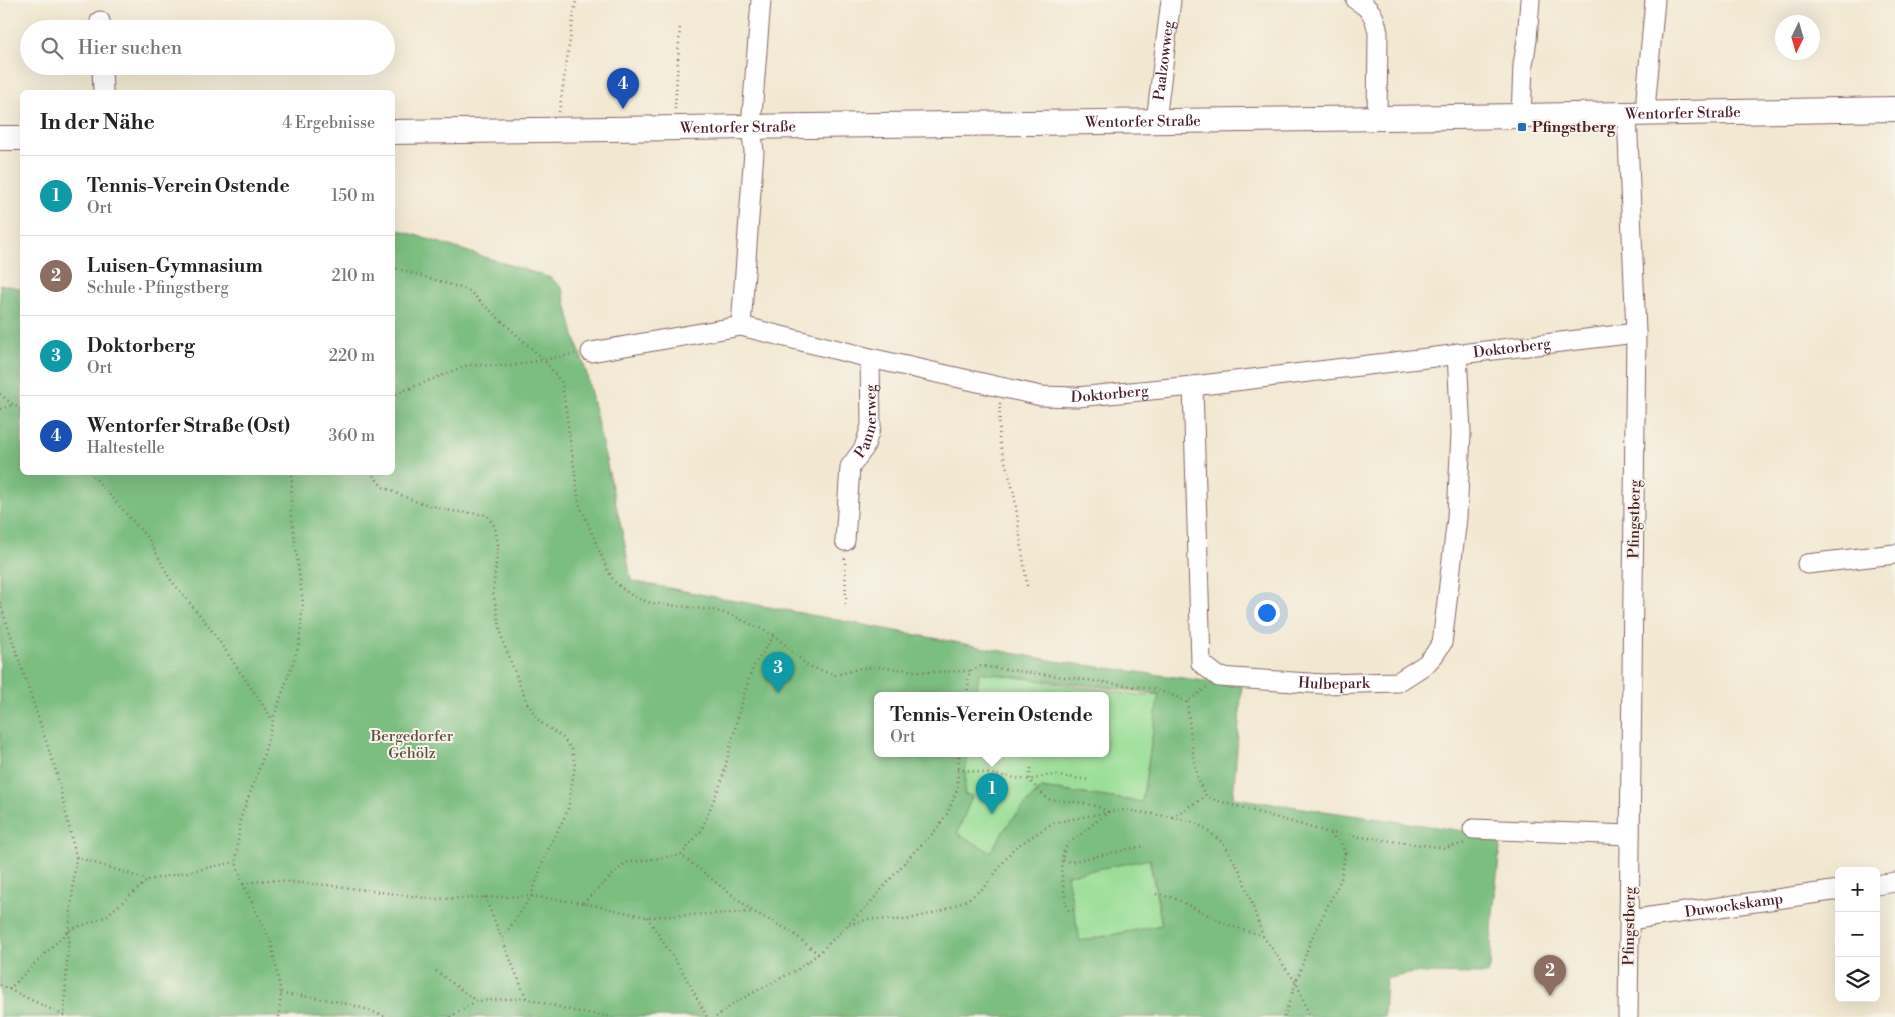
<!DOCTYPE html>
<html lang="de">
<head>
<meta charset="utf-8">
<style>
  body { margin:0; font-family:"Libre Bodoni",serif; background:#f6f6f6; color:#222 }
  .controls { position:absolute; right:15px; bottom:15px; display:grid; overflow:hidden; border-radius:8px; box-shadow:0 5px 20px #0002 }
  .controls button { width:45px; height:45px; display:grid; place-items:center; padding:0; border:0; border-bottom:1px solid #e0e0e0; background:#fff; color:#222; font:25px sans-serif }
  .compass { position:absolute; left:1775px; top:15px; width:45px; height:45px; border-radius:50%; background:#fff; box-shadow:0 5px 20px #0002; rotate:185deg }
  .you { position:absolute; left:1266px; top:612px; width:18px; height:18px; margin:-12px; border:4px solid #fff; border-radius:50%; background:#1a73e8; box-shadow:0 0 0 8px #1a73e833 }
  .badge { display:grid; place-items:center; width:32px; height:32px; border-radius:50%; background:#b45309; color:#fff; font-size:16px; font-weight:700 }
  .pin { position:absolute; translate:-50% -41px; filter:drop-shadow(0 1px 2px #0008) }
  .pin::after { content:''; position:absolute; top:26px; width:18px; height:15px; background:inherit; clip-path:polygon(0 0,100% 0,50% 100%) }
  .popup { position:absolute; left:874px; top:692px; width:235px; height:65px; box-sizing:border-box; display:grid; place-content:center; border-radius:8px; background:#fff; filter:drop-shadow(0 1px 4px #0005); font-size:16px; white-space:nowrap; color:#767676 }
  .popup b { font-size:19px; color:#222 }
  .popup::after { content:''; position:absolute; left:50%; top:100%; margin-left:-10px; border:10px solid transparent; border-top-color:#fff }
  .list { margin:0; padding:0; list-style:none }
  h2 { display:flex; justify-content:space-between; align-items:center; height:65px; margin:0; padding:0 20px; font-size:21px }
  h2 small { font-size:16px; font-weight:400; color:#767676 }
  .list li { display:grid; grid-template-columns:32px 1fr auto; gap:15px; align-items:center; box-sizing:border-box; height:80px; padding:0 20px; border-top:1px solid #e0e0e0 }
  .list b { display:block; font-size:19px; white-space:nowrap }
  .list p { margin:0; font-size:16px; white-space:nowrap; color:#767676 }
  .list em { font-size:16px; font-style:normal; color:#767676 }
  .icon { flex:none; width:28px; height:28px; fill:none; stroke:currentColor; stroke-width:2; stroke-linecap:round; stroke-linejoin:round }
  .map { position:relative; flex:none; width:1895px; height:1017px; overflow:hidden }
  .search { position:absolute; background:#fff; box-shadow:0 5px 20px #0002; left:20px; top:20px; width:375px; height:55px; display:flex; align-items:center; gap:12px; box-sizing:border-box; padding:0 18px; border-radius:28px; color:#767676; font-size:19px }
  .panel { position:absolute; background:#fff; box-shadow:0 5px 20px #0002; left:20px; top:90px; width:375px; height:385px; border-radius:8px }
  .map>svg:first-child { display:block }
  .green { fill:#9ade97; stroke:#727e61 }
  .forest { fill:#7bbd80; stroke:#626e56; fill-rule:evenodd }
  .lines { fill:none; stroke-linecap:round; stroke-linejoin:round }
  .minor-casing { stroke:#856565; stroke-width:21 }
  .major-casing { stroke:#856565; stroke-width:26 }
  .path { stroke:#856565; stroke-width:2.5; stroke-dasharray:1 4; stroke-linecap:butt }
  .minor { stroke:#fff; stroke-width:19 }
  .major { stroke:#fff; stroke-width:24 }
  .poi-dot { fill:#1f6fb2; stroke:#f7f3e8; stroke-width:2 }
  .labels { text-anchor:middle; stroke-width:4; stroke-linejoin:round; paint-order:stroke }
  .street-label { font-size:15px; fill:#4a1f2b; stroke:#f7f3e8 }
  .poi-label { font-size:15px; font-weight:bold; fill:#4a1f2b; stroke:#f7f3e8; text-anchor:start }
  .park-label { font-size:15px; fill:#5e4f46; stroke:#f7f3e8 }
</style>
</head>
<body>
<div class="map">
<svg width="1895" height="1017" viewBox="0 0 1895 1017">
  <rect width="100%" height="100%" fill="#f7f3e8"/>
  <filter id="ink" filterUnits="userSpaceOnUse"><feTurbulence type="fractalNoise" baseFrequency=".02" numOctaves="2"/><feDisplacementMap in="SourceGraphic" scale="10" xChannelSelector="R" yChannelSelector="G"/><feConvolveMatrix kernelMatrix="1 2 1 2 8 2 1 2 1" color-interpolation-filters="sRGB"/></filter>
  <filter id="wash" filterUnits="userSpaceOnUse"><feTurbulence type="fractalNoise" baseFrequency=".0096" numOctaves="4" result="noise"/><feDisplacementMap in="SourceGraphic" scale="20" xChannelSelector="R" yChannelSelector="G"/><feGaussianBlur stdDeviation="1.12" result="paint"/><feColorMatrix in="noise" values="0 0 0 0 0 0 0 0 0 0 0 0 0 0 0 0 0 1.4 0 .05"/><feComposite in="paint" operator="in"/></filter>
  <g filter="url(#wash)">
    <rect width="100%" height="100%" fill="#f2e8d2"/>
    <!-- green -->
    <g class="green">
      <polygon points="979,672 1145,696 1159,694 1142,802 1041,788 1009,823 990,853 957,833 972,797 964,794 967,753 1106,753 1106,695 976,695"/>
      <polygon points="1147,848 1162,925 1080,941 1064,865"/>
    </g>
    <!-- forest -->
    <path class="forest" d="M393 228 551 278 562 288 574 335 586 371 625 545 631 581 1055 661 1242 686 1233 798 1464 831 1473 829 1502 830 1493 913 1490 967 1487 974 1412 973 1386 979 1384 1017H0V284L22 289V472H392ZM979 672 1159 694 1142 802 1041 788 1009 823 990 852 957 833 972 796 964 794 967 753H878V695H976ZM1150 859 1162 925 1080 941 1067 875Z"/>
  </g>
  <g filter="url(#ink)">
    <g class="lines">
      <!-- minor casing -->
      <g class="minor-casing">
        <g id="minor">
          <path d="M1356 0C1371 9 1375 15 1378 33L1377 118"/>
          <polyline points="100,21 101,29"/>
          <polyline points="102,66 103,92"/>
          <polyline points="1627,113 1636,333 1628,1017"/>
          <polyline points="1647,113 1646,98 1655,0"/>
          <polyline points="1521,116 1523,65 1527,40 1530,0"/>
          <path id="s1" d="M1156 121 1171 0"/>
          <polyline points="741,326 754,151 751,127 761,0"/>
          <path id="s2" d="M591 352 741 326 870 358 1041 396 1077 397 1193 386 1636 333"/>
          <path id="s3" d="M1193 386 1201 663 1219 677 1324 684 1398 682 1426 664 1434 655 1442 643 1457 518 1461 433 1457 353"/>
          <path id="s4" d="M845 541 850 467 864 448 871 426 870 358"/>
          <polyline points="1807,564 1895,554"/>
          <polyline points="1473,829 1630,835"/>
          <polyline points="1876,885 1895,882"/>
          <path id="s5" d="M1629 920 1839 890"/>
        </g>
      </g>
      <!-- major casing -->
      <g class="major-casing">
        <g id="major">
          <path id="s6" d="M392 132 1521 116 1895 109"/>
          <polyline points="0,138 22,138"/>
        </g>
      </g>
      <!-- path -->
      <g class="path">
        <polyline points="675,109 680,26"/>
        <polyline points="559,112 576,0"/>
        <polyline points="392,267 468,290 543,359 562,383 579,503 607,569 614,581 624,590 636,598 651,603 713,610 731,615 774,635 807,665 822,671 836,675 861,668 876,667 926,672 970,671"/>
        <polyline points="0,394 13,405 22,410"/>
        <polyline points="392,397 398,393 468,365 510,366 575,354"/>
        <polyline points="1000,403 999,440 1014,493 1027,586"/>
        <polyline points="0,409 13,405"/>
        <polyline points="90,472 150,541 170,579 208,625 273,720"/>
        <polyline points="370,472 383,487 414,501 451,511 487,515 495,527 498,544 493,592 503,642 527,703 540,722 563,738 572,750 575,765 568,810 546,854 531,896 502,939 526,998 574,1011 613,1017"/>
        <polyline points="845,558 846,606"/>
        <polyline points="0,603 56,771 76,857 69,930 64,1015"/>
        <polyline points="774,636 753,667 742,701 722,780 701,831 681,855 754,912 792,932 818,954"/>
        <polyline points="967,695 970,671 981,666 1154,689 1172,695 1187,702 1207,687"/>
        <path d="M1187 702C1190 724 1193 778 1205 794 1207 797 1211 798 1215 800L1330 833 1445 848 1466 843"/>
        <polyline points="1031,768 1029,780 1050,775 1090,780"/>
        <path d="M958 769 1029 780 1047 799C1067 802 1090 801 1108 812L1067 845C1056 864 1064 887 1067 908L1069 911 1073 910"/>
        <polyline points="1172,817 1206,796"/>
        <polyline points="76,857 148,880 236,862"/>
        <polyline points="1063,860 1070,862 1143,846"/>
        <polyline points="243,884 266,880 327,885 434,899 531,896 583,903 647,917 754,912"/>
        <polyline points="1156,894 1174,898 1228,925 1263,936"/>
        <polyline points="485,897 502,939"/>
        <polyline points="583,903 625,863 681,855"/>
        <polyline points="647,917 684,974 707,1017"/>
        <polyline points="849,925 868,919 906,920 942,911 968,899 985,887 1014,848 1053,823 1108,812 1125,810 1172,817 1193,822 1206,829 1223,843 1241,873 1263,936 1297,984 1310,1017"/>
        <polyline points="436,971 476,1001"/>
        <polyline points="0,985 67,1017"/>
        <polyline points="9,989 69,930 105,917 148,880"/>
        <path d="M281 994C316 997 353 1002 385 1017"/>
        <polyline points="279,1017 281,994 271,941 243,884 236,862 240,820 262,761 273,720 299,645 303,603 291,512 292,472"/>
        <polyline points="450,1017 476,1001 526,998"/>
        <polyline points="716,1017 734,1003 798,969 818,954 869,904 913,853 935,831 947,814 957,790 959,753"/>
        <polyline points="1284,1017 1310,942 1341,879 1345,853 1341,843 1330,834"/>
      </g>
      <!-- minor -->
      <use href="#minor" class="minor"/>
      <!-- major -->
      <use href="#major" class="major"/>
    </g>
  </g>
  <!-- markers -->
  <rect class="poi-dot" x="1517" y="122" width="10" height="10" rx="2.5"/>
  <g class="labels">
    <!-- street labels -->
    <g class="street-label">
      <text dy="5" stroke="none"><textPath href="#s1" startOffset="61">Paalzowweg</textPath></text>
      <text dy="5" stroke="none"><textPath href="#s6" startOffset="1291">Wentorfer Straße</textPath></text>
      <text dy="5" stroke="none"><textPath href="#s6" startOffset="751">Wentorfer Straße</textPath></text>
      <text dy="5" stroke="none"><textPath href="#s6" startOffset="346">Wentorfer Straße</textPath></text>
      <text dy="5" stroke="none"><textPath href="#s2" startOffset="934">Doktorberg</textPath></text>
      <text dy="5" stroke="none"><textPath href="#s2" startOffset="529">Doktorberg</textPath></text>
      <text dy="5" stroke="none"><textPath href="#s4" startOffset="125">Pannerweg</textPath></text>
      <text transform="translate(1634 519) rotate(-89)" y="5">Pfingstberg</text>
      <text dy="5" stroke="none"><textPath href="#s3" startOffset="415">Hulbepark</textPath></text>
      <text dy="5" stroke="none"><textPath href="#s5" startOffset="106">Duwockskamp</textPath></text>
      <text transform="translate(1629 926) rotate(-89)" y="5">Pfingstberg</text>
    </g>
    <!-- poi labels -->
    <g class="poi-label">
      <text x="1532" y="132">Pfingstberg</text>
    </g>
    <!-- park labels -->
    <g class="park-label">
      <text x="412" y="741">Bergedorfer<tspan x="412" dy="17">Gehölz</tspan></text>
    </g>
  </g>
</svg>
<div class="controls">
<button>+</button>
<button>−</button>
<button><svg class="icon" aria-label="layers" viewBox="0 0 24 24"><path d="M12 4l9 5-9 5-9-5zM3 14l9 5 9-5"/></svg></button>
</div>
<svg class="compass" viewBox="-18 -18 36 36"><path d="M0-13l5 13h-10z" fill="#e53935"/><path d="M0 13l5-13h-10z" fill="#767676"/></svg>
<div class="you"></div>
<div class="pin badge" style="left:992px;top:814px;background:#0f9aa8">1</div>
<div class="popup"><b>Tennis-Verein Ostende</b>Ort</div>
<div class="pin badge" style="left:1550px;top:996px;background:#8d6e63">2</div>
<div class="pin badge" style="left:778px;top:693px;background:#0f9aa8">3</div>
<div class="pin badge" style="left:623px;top:109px;background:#1a4fb4">4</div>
<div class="search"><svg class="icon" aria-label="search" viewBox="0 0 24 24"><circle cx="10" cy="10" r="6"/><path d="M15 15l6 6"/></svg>Hier suchen</div>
<section class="panel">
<h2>In der Nähe<small>4 Ergebnisse</small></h2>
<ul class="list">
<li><span class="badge" style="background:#0f9aa8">1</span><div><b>Tennis-Verein Ostende</b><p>Ort</p></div><em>150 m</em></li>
<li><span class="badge" style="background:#8d6e63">2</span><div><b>Luisen-Gymnasium</b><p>Schule · Pfingstberg</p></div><em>210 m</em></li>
<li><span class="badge" style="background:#0f9aa8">3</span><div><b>Doktorberg</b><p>Ort</p></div><em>220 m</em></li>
<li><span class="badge" style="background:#1a4fb4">4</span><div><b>Wentorfer Straße (Ost)</b><p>Haltestelle</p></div><em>360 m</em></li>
</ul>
</section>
</div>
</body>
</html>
